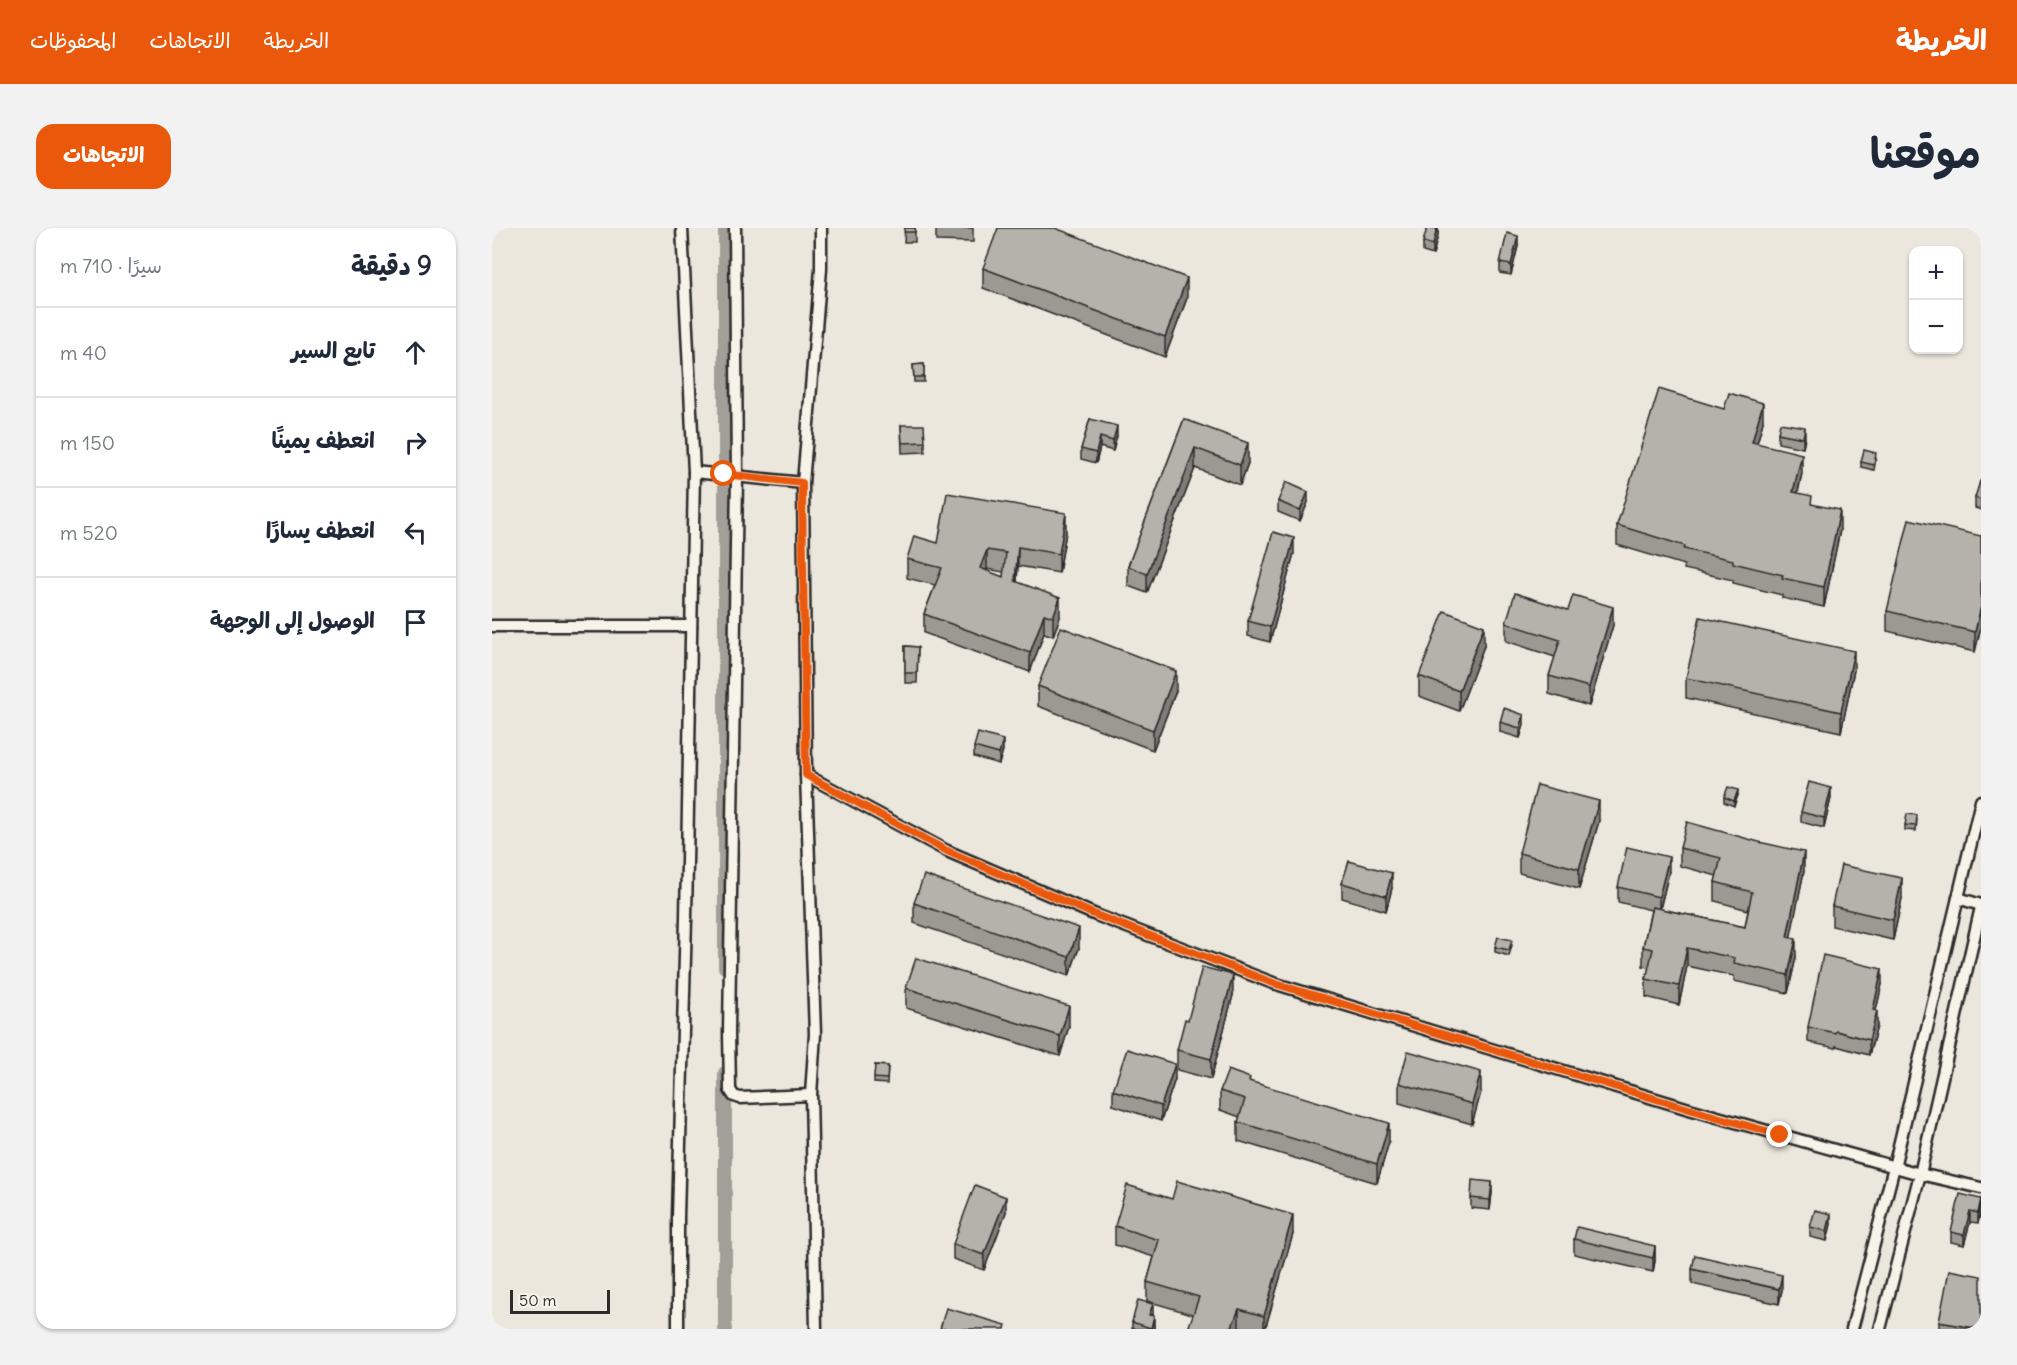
<!DOCTYPE html>
<html lang="ar">
<head>
<meta charset="utf-8">
<style>
  body { margin:0; font-family:Delius,"Playpen Sans Arabic",sans-serif; background:#f2f2f3; color:#1f2937; direction:rtl }
  .controls { position:absolute; right:18px; top:18px; display:grid; overflow:hidden; border-radius:12px; box-shadow:0 2px 4px #0004 }
  .controls button { width:54px; height:54px; display:grid; place-items:center; padding:0; border:0; border-bottom:2px solid #e0e1e3; background:#fff; color:#1f2937; font:30px sans-serif }
  .scale { position:absolute; left:18px; bottom:15px; width:100px; box-sizing:border-box; padding-left:6px; border:3px solid #2b2b2b; border-top:0; font-size:16px; line-height:21px; white-space:nowrap; color:#2b2b2b; -webkit-text-stroke:4px #f7f3e8; paint-order:stroke }
  .stop { position:absolute; width:18px; height:18px; margin:-14px; border:4px solid #ea580c; border-radius:50%; background:#fff }
  .stop.end { background:#ea580c; border-color:#fff; box-shadow:0 2px 6px #0008 }
  .list { margin:0; padding:0; list-style:none }
  h2 { display:flex; justify-content:space-between; align-items:center; height:78px; margin:0; padding:0 24px; font-size:26px }
  h2 small { font-size:20px; font-weight:400; color:#747a83 }
  .list li { display:grid; grid-template-columns:39px 1fr auto; gap:18px; align-items:center; box-sizing:border-box; height:90px; padding:0 24px; border-top:2px solid #e0e1e3 }
  .list b { display:block; font-size:22px; white-space:nowrap }
  .list em { font-size:20px; font-style:normal; color:#747a83 }
  .icon { flex:none; width:33px; height:33px; fill:none; stroke:currentColor; stroke-width:2; stroke-linecap:round; stroke-linejoin:round }
  .map { position:relative; flex:none; width:1489px; height:1101px; overflow:hidden; direction:ltr; border-radius:18px }
  header { display:flex; align-items:center; gap:36px; box-sizing:border-box; height:84px; padding:0 30px; background:#ea580c; color:#fff }
  header strong { font-size:28px }
  nav { display:flex; gap:33px; margin-inline-start:auto; font-size:21px }
  .intro { display:flex; align-items:center; justify-content:space-between; box-sizing:border-box; height:144px; padding:0 36px }
  h1 { margin:0; font-size:42px }
  .button { padding:15px 27px; border-radius:18px; background:#ea580c; color:#fff; font-size:21px; font-weight:700 }
  main { display:flex; gap:36px; padding:0 36px }
  aside { flex:1; background:#fff; border-radius:18px; box-shadow:0 2px 4px #0004 }
  .map>svg:first-child { display:block }
  .lines { fill:none; stroke-linecap:round; stroke-linejoin:round }
  .canal { stroke:#a29f98; stroke-width:14 }
  .street-casing { stroke:#2b2b2b; stroke-width:15 }
  .street { stroke:#f7f3e8; stroke-width:10 }
  .wall { fill:#9c9993; stroke:#2b2b2b; stroke-width:1.5; fill-rule:evenodd }
  .shaded-wall { fill:#7f7d78; stroke:#2b2b2b; stroke-width:1.5 }
  .building { fill:#b5b2ab; stroke:#2b2b2b; stroke-width:1.5; fill-rule:evenodd }
  .route { stroke:#ea580c; stroke-width:8 }
</style>
</head>
<body>
<header>
<strong>الخريطة</strong>
<nav><a>الخريطة</a><a>الاتجاهات</a><a>المحفوظات</a></nav>
</header>
<div class="intro"><h1>موقعنا</h1><a class="button">الاتجاهات</a></div>
<main>
<div class="map">
<svg width="1489" height="1101" viewBox="0 0 1489 1101">
  <rect width="100%" height="100%" fill="#ebe7dd"/>
  <filter id="ink" filterUnits="userSpaceOnUse"><feTurbulence type="fractalNoise" baseFrequency=".0167" numOctaves="2"/><feDisplacementMap in="SourceGraphic" scale="12" xChannelSelector="R" yChannelSelector="G"/><feConvolveMatrix kernelMatrix="1 2 1 2 8 2 1 2 1" color-interpolation-filters="sRGB"/></filter>
  <g filter="url(#ink)">
    <g class="lines">
      <!-- canal -->
      <g class="canal">
        <polyline points="233,0 233,739"/>
        <polyline points="233,845 233,1101"/>
      </g>
      <!-- street casing -->
      <g class="street-casing">
        <g id="street">
          <polyline points="243,0 245,248 237,805 238,862 242,868 248,870 319,867"/>
          <polyline points="202,244 311,255"/>
          <polyline points="0,398 199,398"/>
          <polyline points="314,547 455,623 604,687 781,755 1197,881 1428,946 1489,960"/>
          <polyline points="1466,670 1489,677"/>
          <polyline points="186,1101 186,989 194,690 202,244 190,0"/>
          <polyline points="324,1101 319,867 323,806 314,547 311,255 329,41 329,0"/>
          <polyline points="1360,1101 1402,939 1489,573"/>
          <polyline points="1388,1101 1428,946 1489,679"/>
        </g>
      </g>
      <!-- street -->
      <use href="#street" class="street"/>
    </g>
    <!-- wall -->
    <g class="wall">
      <polygon points="413,0 423,0 423,14 412,14"/>
      <polygon points="444,0 481,0 481,14 444,13"/>
      <polygon points="946,0 946,7 941,27 931,24 931,14"/>
      <polygon points="1026,18 1019,47 1008,45 1008,35"/>
      <polygon points="491,40 695,70 673,129 491,60"/>
      <polygon points="432,136 432,154 422,154 421,137"/>
      <polygon points="598,191 625,208 621,223 608,219 604,235 589,231 589,221"/>
      <polygon points="692,191 756,235 748,257 703,240 655,365 636,358 636,338"/>
      <polygon points="1271,194 1265,215 1310,245 1306,265 1320,276 1348,302 1332,379 1290,370 1290,367 1241,355 1241,352 1192,341 1192,337 1125,317 1125,297"/>
      <polygon points="409,197 433,214 433,224 410,225"/>
      <polygon points="1286,205 1313,210 1311,220 1286,215"/>
      <polygon points="1384,230 1382,242 1369,239 1369,234"/>
      <polygon points="1489,253 1489,282 1483,280 1483,270"/>
      <polygon points="786,273 816,274 808,293 786,284"/>
      <path d="M574 304 567 345 526 338 525 354 568 389 561 408 552 405 538 444 432 405V386L443 357 415 350V331L446 315ZM495 341 512 344 511 349 494 343Z"/>
      <polygon points="1489,308 1489,398 1483,424 1395,403 1395,383"/>
      <polygon points="802,325 778,414 756,408 756,393"/>
      <polygon points="1076,382 1121,397 1097,478 1057,466 1057,448 1063,429 1014,413 1014,395"/>
      <polygon points="413,418 426,419 425,455 413,455"/>
      <polygon points="992,418 967,483 927,468 927,448"/>
      <polygon points="1362,442 1349,504 1194,470 1194,450"/>
      <polygon points="546,458 684,463 661,522 546,478"/>
      <polygon points="1008,494 1032,497 1028,510 1008,504"/>
      <polygon points="482,519 511,522 507,536 482,529"/>
      <polygon points="1246,567 1242,578 1232,574 1232,569"/>
      <polygon points="1339,570 1332,600 1309,594 1309,584"/>
      <polygon points="1425,592 1424,603 1413,602 1413,597"/>
      <polygon points="1107,593 1087,661 1027,645 1027,625"/>
      <polygon points="1188,620 1312,643 1298,709 1304,729 1296,765 1242,753 1242,748 1195,738 1187,777 1154,769 1154,751 1157,739 1151,738 1151,719 1159,682 1126,674 1126,659 1177,644 1168,681 1253,699 1256,682 1223,673 1223,654 1225,648 1188,638"/>
      <polygon points="850,655 900,660 894,683 850,670"/>
      <polygon points="1410,670 1401,712 1340,698 1340,678"/>
      <polygon points="422,675 587,720 577,748 422,695"/>
      <polygon points="1020,717 1017,728 1003,724 1003,719"/>
      <polygon points="1390,756 1384,782 1385,798 1377,827 1344,818 1343,820 1316,814 1316,799"/>
      <polygon points="414,760 577,798 568,828 414,780"/>
      <polygon points="741,767 719,851 685,842 685,822"/>
      <polygon points="383,837 396,838 395,856 382,855"/>
      <polygon points="683,851 669,893 621,877 621,862"/>
      <polygon points="758,854 897,914 885,955 746,913 746,894 748,889 728,882 728,863"/>
      <polygon points="907,855 989,864 980,896 907,875"/>
      <polygon points="1000,964 998,982 979,980 979,970"/>
      <polygon points="1489,971 1489,982 1486,995 1478,994 1472,1017 1459,1014 1459,1004"/>
      <polygon points="514,984 492,1042 461,1031 461,1016"/>
      <polygon points="1339,996 1335,1013 1318,1009 1318,999"/>
      <polygon points="623,998 801,1006 773,1101 751,1101 655,1073 655,1054 662,1029 623,1017"/>
      <polygon points="1082,1011 1163,1018 1163,1033 1161,1044 1082,1026"/>
      <polygon points="1200,1041 1290,1062 1287,1076 1200,1056"/>
      <polygon points="661,1086 662,1098 662,1101 640,1101 640,1094"/>
      <polygon points="1447,1094 1489,1101 1447,1101"/>
    </g>
    <!-- shaded-wall -->
    <g class="shaded-wall">
      <polygon points="945,0 946,0 946,7 941,27 941,17"/>
      <polygon points="1026,8 1026,18 1019,47 1019,37"/>
      <polygon points="695,50 695,70 673,129 673,109"/>
      <polygon points="1271,175 1271,194 1260,233 1260,214"/>
      <polygon points="625,198 625,208 621,223 621,213"/>
      <polygon points="1313,199 1313,210 1311,220 1311,210"/>
      <polygon points="608,209 608,219 604,235 604,225"/>
      <polygon points="756,215 756,235 748,257 748,237"/>
      <polygon points="703,220 703,240 655,365 655,346"/>
      <polygon points="1310,226 1310,245 1301,284 1301,264"/>
      <polygon points="816,264 816,274 808,293 808,283"/>
      <polygon points="1348,282 1348,302 1332,379 1332,359"/>
      <polygon points="574,285 574,304 567,345 567,326"/>
      <polygon points="802,310 802,325 778,414 778,399"/>
      <polygon points="526,319 526,338 523,372 523,353"/>
      <polygon points="495,322 495,341 488,359 488,340"/>
      <polygon points="568,370 568,389 561,408 561,389"/>
      <polygon points="1489,378 1489,398 1483,424 1483,404"/>
      <polygon points="1121,379 1121,397 1097,478 1097,459"/>
      <polygon points="552,386 552,405 538,444 538,425"/>
      <polygon points="992,398 992,418 967,483 967,463"/>
      <polygon points="1362,423 1362,442 1349,504 1349,484"/>
      <polygon points="684,443 684,463 661,522 661,502"/>
      <polygon points="1032,487 1032,497 1028,510 1028,500"/>
      <polygon points="511,512 511,522 507,536 507,526"/>
      <polygon points="1339,560 1339,570 1332,600 1332,590"/>
      <polygon points="1246,562 1246,567 1242,578 1242,573"/>
      <polygon points="1107,573 1107,593 1087,661 1087,641"/>
      <polygon points="1312,624 1312,643 1295,727 1295,709"/>
      <polygon points="1177,629 1177,644 1167,684 1167,669"/>
      <polygon points="900,645 900,660 894,683 894,668"/>
      <polygon points="1410,650 1410,670 1401,712 1401,692"/>
      <polygon points="587,700 587,720 577,748 577,729"/>
      <polygon points="1304,711 1304,729 1296,765 1296,747"/>
      <polygon points="1195,720 1195,738 1187,777 1187,758"/>
      <polygon points="1390,741 1390,756 1381,796 1385,783 1385,798 1377,827 1377,812 1381,782"/>
      <polygon points="741,747 741,767 719,851 719,831"/>
      <polygon points="577,778 577,798 568,828 568,808"/>
      <polygon points="683,836 683,851 669,893 669,878"/>
      <polygon points="989,844 989,864 980,896 980,876"/>
      <polygon points="897,895 897,914 885,955 885,936"/>
      <polygon points="1000,954 1000,964 998,982 998,972"/>
      <polygon points="514,969 514,984 492,1042 492,1027"/>
      <polygon points="1489,972 1489,982 1486,995 1486,985"/>
      <polygon points="1478,983 1478,994 1472,1017 1472,1007"/>
      <polygon points="1339,986 1339,996 1335,1013 1335,1003"/>
      <polygon points="801,987 801,1006 773,1101 772,1101 772,1088"/>
      <polygon points="1163,1018 1163,1033 1161,1044 1161,1030"/>
      <polygon points="1290,1047 1290,1062 1287,1076 1287,1061"/>
      <polygon points="661,1076 661,1086 657,1097 657,1087"/>
      <polygon points="747,1081 747,1100 746,1101 739,1101"/>
      <polygon points="662,1088 662,1101 659,1101"/>
    </g>
    <!-- building -->
    <g class="building">
      <polygon points="413,0 423,0 423,4 412,4"/>
      <polygon points="506,0 563,0 695,50 673,109 491,40"/>
      <polygon points="935,0 945,0 941,17 931,14"/>
      <polygon points="1015,5 1026,8 1019,37 1008,35"/>
      <polygon points="432,136 432,149 422,149 421,137"/>
      <polygon points="1167,161 1232,181 1237,165 1271,175 1260,214 1310,226 1301,264 1320,268 1319,276 1348,282 1332,359 1290,350 1291,347 1241,335 1241,332 1192,321 1193,318 1125,297"/>
      <polygon points="598,191 625,198 621,213 608,209 604,225 589,221"/>
      <polygon points="692,191 756,215 748,237 703,220 655,346 636,338"/>
      <polygon points="1288,195 1313,199 1311,210 1286,205"/>
      <polygon points="409,197 432,197 433,214 410,215"/>
      <polygon points="1372,222 1384,225 1382,237 1369,234"/>
      <polygon points="1488,253 1489,253 1489,272 1483,270"/>
      <polygon points="794,254 816,264 808,283 786,273"/>
      <path d="M455 265 574 285 567 326 526 319 523 353 568 370 561 389 552 386 538 425 432 386 450 340 415 331 422 308 446 315ZM495 322 514 325 511 349 488 340Z"/>
      <polygon points="1417,291 1489,308 1489,378 1483,404 1395,383"/>
      <polygon points="781,304 802,310 778,399 756,393"/>
      <polygon points="1023,365 1076,382 1081,367 1121,379 1097,459 1057,448 1068,412 1014,395"/>
      <polygon points="952,383 992,398 967,463 927,448"/>
      <polygon points="1208,389 1362,423 1349,484 1194,450"/>
      <polygon points="569,399 684,443 661,502 546,458"/>
      <polygon points="413,418 426,419 425,445 413,445"/>
      <polygon points="1012,480 1032,487 1028,500 1008,494"/>
      <polygon points="486,505 511,512 507,526 482,519"/>
      <polygon points="1317,554 1339,560 1332,590 1309,584"/>
      <polygon points="1045,557 1107,573 1087,641 1027,625"/>
      <polygon points="1236,559 1246,562 1242,573 1232,569"/>
      <polygon points="1415,586 1425,587 1424,598 1413,597"/>
      <polygon points="1195,594 1267,614 1312,624 1295,709 1304,711 1296,747 1242,735 1243,730 1195,720 1187,758 1154,751 1161,721 1151,719 1160,679 1253,699 1260,664 1223,654 1229,630 1188,620"/>
      <polygon points="1135,619 1177,629 1167,669 1126,659"/>
      <polygon points="857,633 900,645 894,668 850,655"/>
      <polygon points="1349,637 1410,650 1401,692 1340,678"/>
      <polygon points="432,647 587,700 577,729 422,675"/>
      <polygon points="1006,709 1020,712 1017,722 1003,719"/>
      <polygon points="1331,727 1390,741 1381,782 1385,783 1377,812 1344,803 1343,805 1316,799"/>
      <polygon points="424,730 577,778 568,808 414,760"/>
      <polygon points="710,739 741,747 719,831 685,822 693,791 696,792"/>
      <polygon points="635,821 683,836 669,878 621,862"/>
      <polygon points="916,823 989,844 980,876 907,855"/>
      <polygon points="383,837 396,838 395,851 382,850"/>
      <polygon points="736,842 758,850 757,853 897,895 885,936 746,894 753,871 728,863"/>
      <polygon points="980,952 1000,954 998,972 979,970"/>
      <polygon points="685,953 801,987 772,1088 747,1081 739,1101 696,1101 707,1069 655,1054 667,1012 623,998 635,957 680,971"/>
      <polygon points="483,957 514,969 492,1027 461,1016"/>
      <polygon points="1468,966 1489,971 1486,985 1478,983 1472,1007 1459,1004"/>
      <polygon points="1323,982 1339,986 1335,1003 1318,999"/>
      <polygon points="1085,999 1163,1018 1161,1030 1082,1011"/>
      <polygon points="1203,1027 1290,1047 1287,1061 1200,1041"/>
      <polygon points="1457,1042 1489,1048 1489,1101 1447,1094"/>
      <polygon points="646,1072 661,1076 657,1087 662,1088 659,1100 640,1094"/>
      <polygon points="454,1080 514,1097 513,1101 448,1101"/>
    </g>
  </g>
  <g class="lines" filter="url(#ink)">
    <!-- route -->
    <polyline class="route" points="232,246 310,255 314,547 455,623 604,687 781,755 1197,881 1288,907"/>
  </g>
</svg>
<div class="controls">
<button>+</button>
<button>−</button>
</div>
<div class="scale">50 m</div>
<div class="stop" style="left:232px;top:246px"></div>
<div class="stop end" style="left:1288px;top:907px"></div>
</div>
<aside>
<h2>9 دقيقة<small>سيرًا · 710 m</small></h2>
<ul class="list">
<li><svg class="icon" aria-label="ahead" viewBox="0 0 24 24"><path d="M12 20V5M6 11l6-6 6 6"/></svg><div><b>تابع السير</b></div><em>40 m</em></li>
<li><svg class="icon" aria-label="right" viewBox="0 0 24 24"><path d="M7 20v-9h11M14 6l5 5-5 5"/></svg><div><b>انعطف يمينًا</b></div><em>150 m</em></li>
<li><svg class="icon" aria-label="left" viewBox="0 0 24 24"><path d="M17 20v-9H6M10 6l-5 5 5 5"/></svg><div><b>انعطف يسارًا</b></div><em>520 m</em></li>
<li><svg class="icon" aria-label="arrive" viewBox="0 0 24 24"><path d="M6 21V4h12l-3 4 3 4H6"/></svg><div><b>الوصول إلى الوجهة</b></div></li>
</ul>
</aside>
</main>
</body>
</html>
